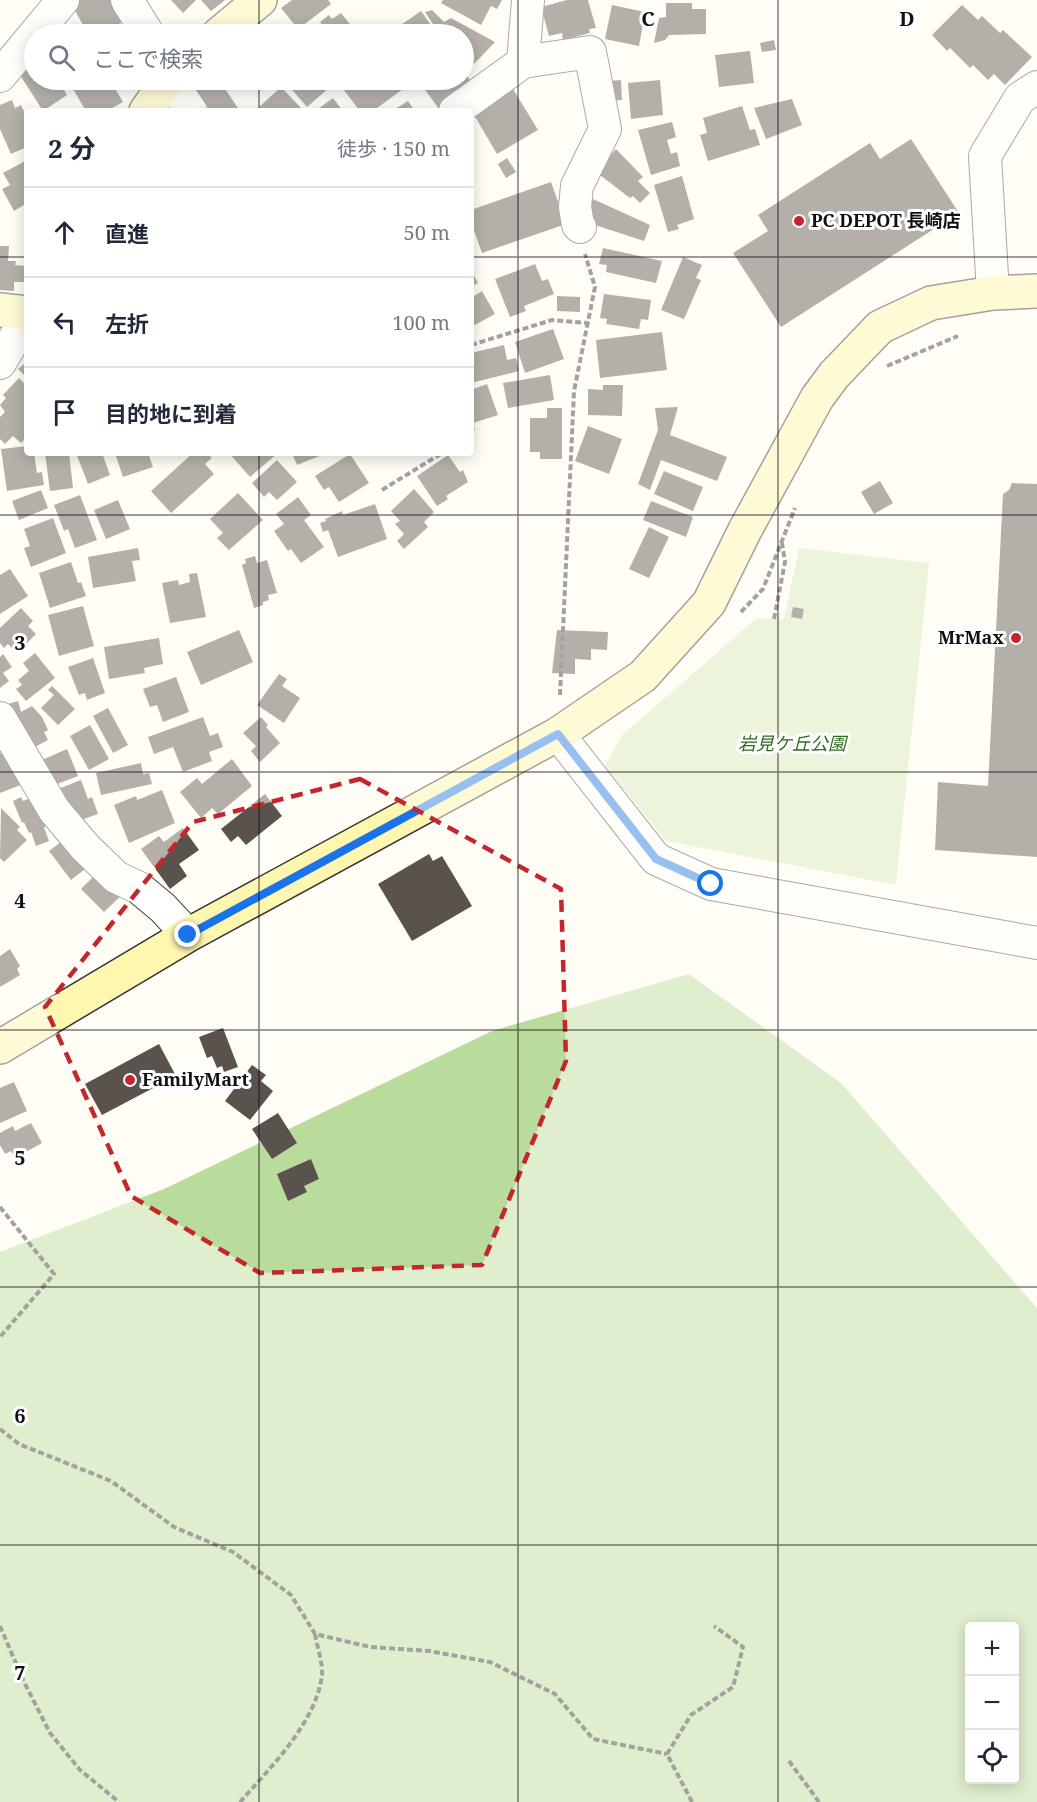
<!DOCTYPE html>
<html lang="ja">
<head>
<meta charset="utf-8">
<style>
  body { margin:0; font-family:"Noto Serif","Noto Sans JP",serif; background:#f2f2f3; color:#1f2937 }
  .controls { position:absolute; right:18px; bottom:18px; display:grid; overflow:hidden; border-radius:6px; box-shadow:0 3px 15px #0003 }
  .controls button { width:54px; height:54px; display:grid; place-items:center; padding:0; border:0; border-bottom:2px solid #e0e1e3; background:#fff; color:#1f2937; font:30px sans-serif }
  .stop { position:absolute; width:18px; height:18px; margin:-14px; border:4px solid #1a73e8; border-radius:50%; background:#fff }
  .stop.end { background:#1a73e8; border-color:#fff; box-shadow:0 2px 6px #0008 }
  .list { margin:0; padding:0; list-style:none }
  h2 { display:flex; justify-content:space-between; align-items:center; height:78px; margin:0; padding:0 24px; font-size:26px }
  h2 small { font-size:20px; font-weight:400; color:#747a83 }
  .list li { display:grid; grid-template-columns:39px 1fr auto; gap:18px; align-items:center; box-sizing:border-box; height:90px; padding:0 24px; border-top:2px solid #e0e1e3 }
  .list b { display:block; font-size:22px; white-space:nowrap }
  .list em { font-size:20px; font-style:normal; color:#747a83 }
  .icon { flex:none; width:33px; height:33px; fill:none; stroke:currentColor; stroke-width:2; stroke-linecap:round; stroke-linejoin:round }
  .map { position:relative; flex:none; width:1037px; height:1802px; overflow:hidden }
  .search { position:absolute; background:#fff; box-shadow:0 3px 15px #0003; left:24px; top:24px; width:450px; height:66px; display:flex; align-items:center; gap:15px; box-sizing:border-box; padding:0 21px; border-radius:33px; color:#747a83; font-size:22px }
  .panel { position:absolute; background:#fff; box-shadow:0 3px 15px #0003; left:24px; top:108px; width:450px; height:348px; border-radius:6px }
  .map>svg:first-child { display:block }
  .green { fill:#d5ebbd }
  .forest { fill:#b9dc9c; fill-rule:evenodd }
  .building { fill:#5a524d }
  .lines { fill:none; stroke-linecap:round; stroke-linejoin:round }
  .street-casing { stroke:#444; stroke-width:34 }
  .secondary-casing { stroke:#333; stroke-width:36 }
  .path { stroke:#333; stroke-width:4; stroke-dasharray:6 3; stroke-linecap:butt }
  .street { stroke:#fff; stroke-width:32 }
  .secondary { stroke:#fff6b0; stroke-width:33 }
  .route { stroke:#1a73e8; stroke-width:8 }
  .marked { fill:none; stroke:#c4262e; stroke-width:4.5; stroke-dasharray:12 8; stroke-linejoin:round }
  .grid { fill:none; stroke:#111; stroke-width:1.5; stroke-opacity:0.55 }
  .poi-dot { fill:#c4262e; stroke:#fff; stroke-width:2 }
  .labels { text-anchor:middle; stroke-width:6; stroke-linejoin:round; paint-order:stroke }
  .poi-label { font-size:18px; font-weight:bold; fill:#111; stroke:#fff; text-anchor:start }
  .park-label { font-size:18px; font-style:italic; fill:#2f6b1f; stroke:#fff }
  .grid-label { font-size:20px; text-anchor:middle; font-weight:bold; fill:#111; stroke:#fff; stroke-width:6; stroke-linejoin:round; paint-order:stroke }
</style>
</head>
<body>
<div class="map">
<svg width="1037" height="1802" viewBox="0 0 1037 1802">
  <rect width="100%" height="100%" fill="#fffdf5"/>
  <!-- green -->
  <polygon class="green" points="799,548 929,563 896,885 666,841 605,766 622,735 757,618 784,619"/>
  <!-- forest -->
  <path class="forest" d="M689 974 841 1083 1037 1308V1802H0V1252L164 1189 492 1031ZM970 1626H1014V1780H970Z"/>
  <!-- building -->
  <g class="building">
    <polygon points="81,0 114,0 125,21 99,34 88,34 72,5"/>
    <polygon points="171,0 196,0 183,13"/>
    <polygon points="201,0 225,0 211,11"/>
    <polygon points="292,0 328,0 331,4 298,29 281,8"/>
    <polygon points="443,0 502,0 497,9 491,6 481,25 441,3"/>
    <polygon points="567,0 588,0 596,28 589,29 590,33 563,40 562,33 549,36 541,7"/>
    <polygon points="666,3 692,3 692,9 706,9 706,34 669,35 665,40 654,43 659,18 666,17"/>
    <polygon points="612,5 645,12 639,46 605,39"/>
    <polygon points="962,5 978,20 982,16 1000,33 1003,30 1032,57 1005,85 994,74 988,80 973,65 970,68 950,48 947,51 932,35"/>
    <polygon points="432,10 444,22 451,18 495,42 474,64 464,51 464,34 451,34 447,29 438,32 425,12"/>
    <polygon points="421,11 437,34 388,34"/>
    <polygon points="341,13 358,34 329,34 320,22 329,15 332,19"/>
    <polygon points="122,27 126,34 108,34"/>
    <polygon points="774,40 776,50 762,52 760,43"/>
    <polygon points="750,51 754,83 719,87 715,55"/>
    <polygon points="34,66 34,80 58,80 67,95 43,111 20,75"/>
    <polygon points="464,71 473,85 439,109 418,80 464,80"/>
    <polygon points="78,80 110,80 123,102 107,111 86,111 70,84"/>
    <polygon points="211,80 219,80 240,111 210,111 196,89"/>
    <polygon points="251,80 276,80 256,90"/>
    <polygon points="294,80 325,80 331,86 307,107 288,85"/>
    <polygon points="336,80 395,80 403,89 373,111 360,111"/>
    <polygon points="621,80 622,100 610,101 609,81"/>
    <polygon points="660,80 663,115 631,119 628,83"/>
    <polygon points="281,87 301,108 297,111 262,111 259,107"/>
    <polygon points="513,89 538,130 497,154 473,113"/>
    <polygon points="333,98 343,111 315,111"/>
    <polygon points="792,99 802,125 766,139 754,108"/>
    <polygon points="12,100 15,108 21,105 27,118 27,147 11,154 0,129 0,105"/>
    <polygon points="408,101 415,111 392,111"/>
    <polygon points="742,106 750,130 755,129 760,145 708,161 700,135 707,133 703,118"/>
    <polygon points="672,122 676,137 667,140 671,154 677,152 680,166 651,175 638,130"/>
    <polygon points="911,139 959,213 781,327 733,253 768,231 758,215 870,143 880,159"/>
    <polygon points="616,149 643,177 638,181 650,193 640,203 633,196 630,198 596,172"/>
    <polygon points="507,158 516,172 506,178 498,164"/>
    <polygon points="27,160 27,203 14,211 2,189 10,185 3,173"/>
    <polygon points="682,176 694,219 677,225 679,229 668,232 654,185"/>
    <polygon points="551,182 566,224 482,253 471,222 471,210"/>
    <polygon points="593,199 650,225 644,241 589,223 586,214"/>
    <polygon points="0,246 9,246 8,261 16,261 15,265 26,266 25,282 14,282 14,291 0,290"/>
    <polygon points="603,248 662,261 656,283 606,272 607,265 599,264"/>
    <polygon points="683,257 702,265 696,278 701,280 684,319 661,310"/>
    <polygon points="535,264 542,281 548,279 554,294 524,306 526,311 510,317 495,279"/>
    <polygon points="471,270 478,283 471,287"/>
    <polygon points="482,291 495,314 471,327 471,298"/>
    <polygon points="604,294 651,300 648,320 641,319 639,329 606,324 607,319 600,318"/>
    <polygon points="557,296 580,297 580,312 557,311"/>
    <polygon points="553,329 564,359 525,373 515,342"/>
    <polygon points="662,332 667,370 600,378 596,340"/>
    <polygon points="504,345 507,360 516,358 519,371 471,383 471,353"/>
    <polygon points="27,361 27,378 18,369"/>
    <polygon points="550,375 554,400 508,408 503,383"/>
    <polygon points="19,378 27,386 27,437 21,443 13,436 5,444 0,439 0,417 5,412 0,405 6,398 3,395"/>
    <polygon points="487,384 498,415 473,423 475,430 471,433 471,390"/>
    <polygon points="603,385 623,385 622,416 588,415 588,389 603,390"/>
    <polygon points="678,407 670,435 727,457 717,481 661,460 650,490 638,484 658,430 655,408"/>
    <polygon points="547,408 562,408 562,459 540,459 540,452 530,452 530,418 547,418"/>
    <polygon points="588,426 622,439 609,474 575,461"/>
    <polygon points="27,446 27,453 34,453 37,473 42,472 44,485 7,491 1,449"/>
    <polygon points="45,453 69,453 73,488 50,491"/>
    <polygon points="76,453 102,453 110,475 88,484"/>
    <polygon points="115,453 148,453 153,467 123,477"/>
    <polygon points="193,453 207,453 212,458 205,464 214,474 171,513 151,491"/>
    <polygon points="229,453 278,453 250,477"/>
    <polygon points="292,453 322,453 322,455 297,465"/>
    <polygon points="350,454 369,483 339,502 329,487 324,490 315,476"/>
    <polygon points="448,455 460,472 463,470 468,482 446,496 448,499 437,506 417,476"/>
    <polygon points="277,460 297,482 277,500 269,492 264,497 252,483"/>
    <polygon points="664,471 703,487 693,511 654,494"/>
    <polygon points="880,481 893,503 874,514 861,492"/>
    <polygon points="1012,483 1037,484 1037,857 935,850 938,782 988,786 1003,494 1009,490"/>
    <polygon points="414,489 434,512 424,522 428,527 404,549 397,541 404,534 395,524 400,521 391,511"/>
    <polygon points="41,490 48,508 19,520 12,501"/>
    <polygon points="238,493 263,520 229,550 217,538 223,533 210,519"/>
    <polygon points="80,495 97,540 75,548 68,529 64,531 54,505"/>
    <polygon points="298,497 311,515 304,520 324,547 301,563 291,549 288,551 274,531 284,524 276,514"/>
    <polygon points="118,500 130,529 106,539 94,510"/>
    <polygon points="651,501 693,517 686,537 643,520"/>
    <polygon points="375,504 387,539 338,557 328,530 323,532 320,523 326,521 325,519 342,511 343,515"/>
    <polygon points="53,518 66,553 31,567 24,548 30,546 24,529"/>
    <polygon points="649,527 669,537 649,578 629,569"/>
    <polygon points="138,548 140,560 132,561 136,581 93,588 88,557"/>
    <polygon points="255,556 257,563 267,560 277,593 268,595 269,600 263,602 263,605 254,608 242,565 246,563 245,559"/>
    <polygon points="71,562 78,583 81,582 86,596 50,608 39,573"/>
    <polygon points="10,569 28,596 0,614 0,575"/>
    <polygon points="197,573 206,617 170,623 162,583 178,580 179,585 190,582 189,574"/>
    <polygon points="83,606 94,646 59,656 48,615"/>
    <polygon points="793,607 804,609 802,619 791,617"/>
    <polygon points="21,608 33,621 28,626 36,634 17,653 8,644 4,648 0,643 0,628"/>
    <polygon points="239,630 253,662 201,685 187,652"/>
    <polygon points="557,630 608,632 607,650 591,649 591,660 575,659 575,674 552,673"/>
    <polygon points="159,638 163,664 144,668 145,673 109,679 104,647"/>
    <polygon points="35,653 55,678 26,701 16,689 22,685 18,680 29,671 23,663"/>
    <polygon points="3,654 12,667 3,673 9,681 0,688 0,657"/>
    <polygon points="93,658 105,693 87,700 85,693 79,695 68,667"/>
    <polygon points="279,674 287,679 282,686 300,698 284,723 257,705"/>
    <polygon points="176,677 189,712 163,722 157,705 150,707 143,689"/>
    <polygon points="52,686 75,709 58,725 41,708 54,695 48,690"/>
    <polygon points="18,701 21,712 32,706 42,717 48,730 44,732 48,740 31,749 1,706"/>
    <polygon points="108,708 128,745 113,753 93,716"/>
    <polygon points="203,717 210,736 218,733 223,747 209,752 212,761 183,772 173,747 154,754 148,737"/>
    <polygon points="261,717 268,725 266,727 280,743 260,762 251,751 256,746 243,733"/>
    <polygon points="90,725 109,759 89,770 70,736"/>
    <polygon points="67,749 78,776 52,786 42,760"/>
    <polygon points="9,750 26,783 0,793 0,753"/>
    <polygon points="232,759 252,786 218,814 212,808 201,818 180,792 197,778 202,784"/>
    <polygon points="141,763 143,774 149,773 152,784 101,795 96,773"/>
    <polygon points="81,780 88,799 92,797 98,814 75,822 56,790"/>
    <polygon points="162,790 175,823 129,843 114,805 136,796 137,800"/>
    <polygon points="265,794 282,816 246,845 238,836 231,842 221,829"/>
    <polygon points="38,795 50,824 44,827 49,841 36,846 31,832 29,833 24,822 22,823 13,801 21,797 23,801"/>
    <polygon points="1,808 20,827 17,830 27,840 4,862 0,858"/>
    <polygon points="183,828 199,850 179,864 187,876 170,889 141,849 159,836 164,842"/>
    <polygon points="66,838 89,866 71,880 49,851"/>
    <polygon points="429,854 433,861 442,856 472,906 412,941 378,884"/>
    <polygon points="98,872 124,893 104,912 81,889"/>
    <polygon points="10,949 20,966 17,969 20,975 0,987 0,956"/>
    <polygon points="223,1028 238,1067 224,1072 222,1066 217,1068 212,1056 207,1058 199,1037"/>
    <polygon points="159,1044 176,1076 102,1115 85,1084"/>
    <polygon points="252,1065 266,1075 261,1081 273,1091 250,1120 225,1101"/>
    <polygon points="14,1082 27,1111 0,1123 0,1088"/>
    <polygon points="278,1113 297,1143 272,1159 252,1129"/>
    <polygon points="31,1123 42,1143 15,1158 11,1151 5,1154 0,1145 0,1133 13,1126 15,1131"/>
    <polygon points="311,1159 319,1179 304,1186 307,1192 288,1201 277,1174"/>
  </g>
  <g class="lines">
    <!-- street casing -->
    <g class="street-casing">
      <g id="street">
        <polyline points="127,0 148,34"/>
        <polyline points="523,62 528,0"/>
        <polyline points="0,76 63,0"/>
        <polyline points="174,80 180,95 191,111"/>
        <polyline points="455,111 523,62 590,52 605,129 577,186 575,207 578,225 580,227"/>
        <polyline points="993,293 985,156 1020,98 1037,87"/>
        <polyline points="0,363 27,317"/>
        <polyline points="0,718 54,810 85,847 116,877 139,888 163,908 188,935"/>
        <polyline points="558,734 656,859 711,884 1037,943"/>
      </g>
    </g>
    <!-- secondary casing -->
    <g class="secondary-casing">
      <g id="secondary">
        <polyline points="219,34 260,0"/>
        <polyline points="146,111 168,80"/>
        <polyline points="0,310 27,313"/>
        <polyline points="0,1047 188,935 558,734 643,676 709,603 745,530 817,398 834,375 880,327 931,303 993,293 1037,291"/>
      </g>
    </g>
    <!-- path -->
    <g class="path">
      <polyline points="471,345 552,320 588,323"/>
      <polyline points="887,366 958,336"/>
      <polyline points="382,490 442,453"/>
      <polyline points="741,612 763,589 795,508"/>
      <polyline points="774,619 785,562 782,543"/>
      <polyline points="560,695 574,391 595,287 585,254"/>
      <polyline points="0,1207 54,1274 0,1337"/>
      <polyline points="0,1429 19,1444 111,1481 174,1527 233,1552 291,1595 315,1634 370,1647 429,1651 490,1662 555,1694 593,1739 667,1754"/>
      <polyline points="0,1626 23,1680 50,1733 80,1770 119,1802"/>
      <polyline points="789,1761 819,1802"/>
      <path d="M240 1802C270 1768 316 1723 322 1675 323 1663 317 1647 315 1634"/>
      <polyline points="692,1802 667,1754 691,1715 733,1687 743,1647 714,1626"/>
    </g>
    <!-- street -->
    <use href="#street" class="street"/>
    <!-- secondary -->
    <use href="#secondary" class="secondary"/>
  </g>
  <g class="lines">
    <!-- route -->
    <polyline class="route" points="188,935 558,734 656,859 711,884"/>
  </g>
  <!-- marked area -->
  <path d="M0 0H1037V1802H0ZM360 779 561 889 566 1061 482 1265 260 1273 131 1196 45 1007 193 822Z" fill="#fffdf5" fill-opacity=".55" fill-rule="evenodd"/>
  <path class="marked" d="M360 779 561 889 566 1061 482 1265 260 1273 131 1196 45 1007 193 822Z"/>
  <!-- grid -->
  <path class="grid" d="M259 0V34M518 0V1802M778 0V1802M259 80V111M0 257H27M471 257H1037M259 453V1802M0 515H1037M0 772H1037M0 1030H1037M0 1287H1037M0 1545H1037"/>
  <!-- markers -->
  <g class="poi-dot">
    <circle cx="799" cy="221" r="6"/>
    <circle cx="1016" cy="638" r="6"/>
    <circle cx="130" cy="1080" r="6"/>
  </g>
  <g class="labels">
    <!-- poi labels -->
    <g class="poi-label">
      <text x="811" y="227">PC DEPOT 長崎店</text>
      <text x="1004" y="644" text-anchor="end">MrMax</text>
      <text x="142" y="1086">FamilyMart</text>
    </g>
    <!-- park labels -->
    <g class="park-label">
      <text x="792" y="750">岩見ケ丘公園</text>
    </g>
  </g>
  <g class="grid-label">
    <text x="648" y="26">C</text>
    <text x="907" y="26">D</text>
    <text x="20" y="650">3</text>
    <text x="20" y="908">4</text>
    <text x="20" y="1165">5</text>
    <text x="20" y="1423">6</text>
    <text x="20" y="1680">7</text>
  </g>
</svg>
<div class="controls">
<button>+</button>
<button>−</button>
<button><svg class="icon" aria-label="locate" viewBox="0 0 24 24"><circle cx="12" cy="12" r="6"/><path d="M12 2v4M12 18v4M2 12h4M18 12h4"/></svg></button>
</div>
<div class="stop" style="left:711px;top:884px"></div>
<div class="stop end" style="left:188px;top:935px"></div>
<div class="search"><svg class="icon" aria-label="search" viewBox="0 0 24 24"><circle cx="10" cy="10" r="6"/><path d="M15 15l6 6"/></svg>ここで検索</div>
<section class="panel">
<h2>2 分<small>徒歩 · 150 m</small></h2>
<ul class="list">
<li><svg class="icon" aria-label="ahead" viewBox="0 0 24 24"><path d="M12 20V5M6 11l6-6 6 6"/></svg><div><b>直進</b></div><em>50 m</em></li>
<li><svg class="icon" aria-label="left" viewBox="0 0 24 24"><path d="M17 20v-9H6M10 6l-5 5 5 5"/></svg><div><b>左折</b></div><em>100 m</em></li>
<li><svg class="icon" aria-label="arrive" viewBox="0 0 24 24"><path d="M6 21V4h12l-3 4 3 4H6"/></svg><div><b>目的地に到着</b></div></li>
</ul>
</section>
</div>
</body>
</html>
